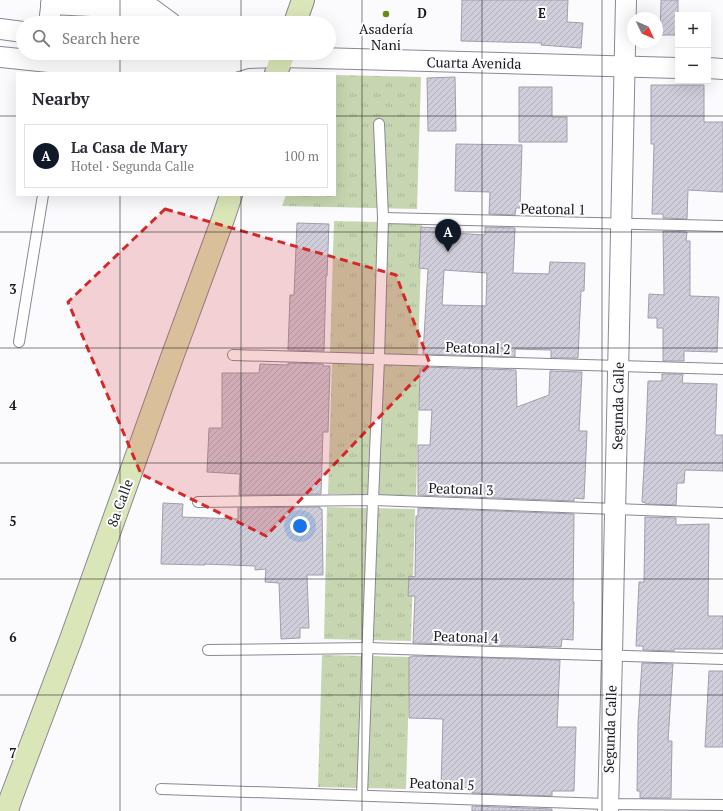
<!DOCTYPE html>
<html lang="en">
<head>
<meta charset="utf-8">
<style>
  body { margin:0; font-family:"PT Serif",serif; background:#f2f2f3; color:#2b2b33 }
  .controls { position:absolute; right:12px; top:12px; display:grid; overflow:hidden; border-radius:0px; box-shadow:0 4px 16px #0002 }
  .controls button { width:36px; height:36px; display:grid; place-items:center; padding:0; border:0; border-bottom:1px solid #e1e1e2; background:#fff; color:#2b2b33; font:20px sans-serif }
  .compass { position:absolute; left:627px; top:12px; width:36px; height:36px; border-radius:50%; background:#fff; box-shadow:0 4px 16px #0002; rotate:134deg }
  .you { position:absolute; left:300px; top:526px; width:14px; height:14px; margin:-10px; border:3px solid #fff; border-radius:50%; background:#1a73e8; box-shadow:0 0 0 6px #1a73e833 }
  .badge { display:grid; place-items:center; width:26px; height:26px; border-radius:50%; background:#111827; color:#fff; font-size:13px; font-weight:700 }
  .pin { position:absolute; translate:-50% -33px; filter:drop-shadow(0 1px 2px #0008) }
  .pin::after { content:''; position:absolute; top:21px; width:14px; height:12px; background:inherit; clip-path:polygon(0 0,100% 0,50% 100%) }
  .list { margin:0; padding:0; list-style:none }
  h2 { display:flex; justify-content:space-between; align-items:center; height:52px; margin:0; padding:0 16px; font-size:17px }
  h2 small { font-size:13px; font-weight:400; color:#7c7c81 }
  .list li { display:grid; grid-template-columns:26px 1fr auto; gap:12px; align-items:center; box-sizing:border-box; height:64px; margin:0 8px 8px; padding:0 8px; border:1px solid #e1e1e2; border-radius:0px }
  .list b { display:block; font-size:15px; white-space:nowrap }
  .list p { margin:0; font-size:13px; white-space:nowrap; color:#7c7c81 }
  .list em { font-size:13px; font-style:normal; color:#7c7c81 }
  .icon { flex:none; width:22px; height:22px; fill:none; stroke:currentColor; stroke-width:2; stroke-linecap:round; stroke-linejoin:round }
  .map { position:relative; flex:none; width:723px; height:811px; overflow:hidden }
  .search { position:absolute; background:#fff; box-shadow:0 4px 16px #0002; left:16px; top:16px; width:320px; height:44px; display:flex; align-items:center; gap:10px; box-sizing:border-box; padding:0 14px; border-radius:22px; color:#7c7c81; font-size:15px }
  .panel { position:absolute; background:#fff; box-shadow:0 4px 16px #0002; left:16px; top:72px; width:320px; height:124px; border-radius:0px }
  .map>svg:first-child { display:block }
  .park { fill:url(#park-tufts) }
  .building { fill:url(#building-hatch); stroke:#9f9eaa; fill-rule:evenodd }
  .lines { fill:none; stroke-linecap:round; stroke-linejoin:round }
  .lane-casing { stroke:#8a8894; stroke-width:12 }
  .street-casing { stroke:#8a8894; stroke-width:22 }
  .secondary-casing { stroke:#8a8894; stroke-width:24 }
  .lane { stroke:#fff; stroke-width:10 }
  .street { stroke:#fff; stroke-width:20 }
  .secondary { stroke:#dae6b8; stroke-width:22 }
  .marked { fill:#d62828; fill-opacity:0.2; stroke:#d62828; stroke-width:3; stroke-dasharray:8 5; stroke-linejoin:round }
  .grid { fill:none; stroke:#1a191e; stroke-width:1; stroke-opacity:0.55 }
  .poi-dot { fill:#6a8b0e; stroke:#fbfbfe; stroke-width:1.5 }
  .labels { text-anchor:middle; stroke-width:4; stroke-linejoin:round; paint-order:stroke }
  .poi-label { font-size:14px; fill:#1a191e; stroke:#fbfbfe }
  .street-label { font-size:14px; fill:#1a191e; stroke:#fbfbfe }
  .grid-label { font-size:13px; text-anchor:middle; font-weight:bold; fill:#1a191e; stroke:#fbfbfe; stroke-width:4; stroke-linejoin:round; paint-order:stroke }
</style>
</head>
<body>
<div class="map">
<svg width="723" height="811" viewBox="0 0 723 811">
  <defs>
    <pattern id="park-tufts" width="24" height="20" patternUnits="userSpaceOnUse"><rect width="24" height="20" fill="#c7d6b0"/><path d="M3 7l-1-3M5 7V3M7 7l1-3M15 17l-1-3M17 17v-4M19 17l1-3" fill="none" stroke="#aab797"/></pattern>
    <pattern id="building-hatch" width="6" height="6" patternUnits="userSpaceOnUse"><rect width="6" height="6" fill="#cfceda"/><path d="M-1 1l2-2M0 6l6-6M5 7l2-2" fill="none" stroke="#b1b0bb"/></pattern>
  </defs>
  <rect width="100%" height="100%" fill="#fbfbfe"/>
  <!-- park -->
  <g class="park">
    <polygon points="335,75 421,77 417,209 282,206 286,195 335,195"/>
    <polygon points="334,221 422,223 418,355 330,353"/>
    <polygon points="332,362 420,364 416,496 328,494"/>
    <polygon points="327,507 415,509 411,641 324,639"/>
    <polygon points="322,655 410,657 406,789 318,787"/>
  </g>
  <!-- building -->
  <g class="building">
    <polygon points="462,0 568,0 567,22 583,23 581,48 541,45 542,43 461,41"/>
    <polygon points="661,0 678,0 678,35 660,35"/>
    <polygon points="455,77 456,131 428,131 427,78"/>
    <polygon points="651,85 704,85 704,122 723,122 723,192 688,190 687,219 663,218 663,214 652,214 654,144 651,144"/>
    <polygon points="519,87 552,87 552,117 567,117 567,142 519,142"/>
    <polygon points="456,144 522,145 520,208 516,208 515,215 489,214 490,192 455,191"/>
    <polygon points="297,223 329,224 327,276 326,276 324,351 288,350 290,295 294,295"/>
    <path d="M421 227 438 228V232L485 235V227L515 228 513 273 549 274 550 262 585 263 584 291H581L578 358H551V350L515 349V357L423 354 428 269 419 268ZM444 270 487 273 486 306 442 305Z"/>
    <polygon points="663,231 687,232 686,241 690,241 690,296 719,297 717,352 684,351 684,361 663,361 663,328 657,328 657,318 648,318 649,294 664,295"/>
    <polygon points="288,363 323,364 323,366 330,366 328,432 323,432 321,494 239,495 240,474 207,472 209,428 222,428 222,373 259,373 260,364 288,365"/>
    <polygon points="422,367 516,370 517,407 549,395 550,371 582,372 579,431 587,431 584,499 574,498 574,501 418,495 418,445 430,445 432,410 419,410 420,368 422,368"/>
    <polygon points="662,374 683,374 682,383 717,384 715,435 723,435 723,471 685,470 684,483 677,483 676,505 646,504 646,503 642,502 646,432 648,381 662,381"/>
    <polygon points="163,503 183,504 182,517 238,519 238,508 320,507 320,509 322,509 323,575 307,575 309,628 300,628 300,638 281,639 279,583 265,582 266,569 255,570 255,566 205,564 205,565 161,564"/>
    <polygon points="418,508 574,514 573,602 574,602 573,640 562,639 561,647 413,643 415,596 408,596 409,576 415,577 416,516 418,516"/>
    <polygon points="645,517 676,518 676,525 709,524 708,616 723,616 723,649 674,649 674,651 643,650 643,646 636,646 639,582 644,582"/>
    <polygon points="412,656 560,660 557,727 576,727 574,791 552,791 552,796 472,793 472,788 441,787 443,719 409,718 409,657 412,657"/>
    <polygon points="642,663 673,664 668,741 672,741 671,798 640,798 640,791 637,791 638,723"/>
    <polygon points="709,671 723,671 723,747 705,747"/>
    <polygon points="472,806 552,809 552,811 472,811"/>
  </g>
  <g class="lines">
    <!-- lane casing -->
    <g class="lane-casing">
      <g id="lane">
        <polyline points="383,218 723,226"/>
        <polyline points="19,342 43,195"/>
        <polyline points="233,355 723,369"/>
        <polyline points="198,502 374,500 723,513"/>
        <polyline points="208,650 368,648 723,659"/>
        <polyline points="161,789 608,804 723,805"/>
        <polyline points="362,795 373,500 379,359 383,218 379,124"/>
      </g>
    </g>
    <!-- street casing -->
    <g class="street-casing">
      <g id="street">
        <polyline points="51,4 152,9 171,23"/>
        <polyline points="49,23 52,0"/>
        <polyline points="0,29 23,32"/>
        <polyline points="0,57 49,62 217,67 247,58 282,57 678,68"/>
        <polyline points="708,68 723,69"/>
        <polyline points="608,811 612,655 626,0"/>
      </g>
    </g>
    <!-- secondary casing -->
    <g class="secondary-casing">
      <g id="secondary">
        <polyline points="295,23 303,0"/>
        <polyline points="276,73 284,53"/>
        <polyline points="7,811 11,798 71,639 171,360 223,219 231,195"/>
      </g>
    </g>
    <!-- lane -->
    <use href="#lane" class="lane"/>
    <!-- street -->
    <use href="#street" class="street"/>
    <!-- secondary -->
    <use href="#secondary" class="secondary"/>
  </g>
  <!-- marked area -->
  <path class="marked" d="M165 209 396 275 430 364 266 536 141 474 68 302Z"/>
  <!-- grid -->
  <path class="grid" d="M120 0V23M241 0V23M362 0V811M482 0V811M602 0V811M120 53V73M241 53V73M0 116H17M335 116H723M120 195V811M241 195V811M0 232H723M0 348H723M0 463H723M0 579H723M0 695H723"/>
  <!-- markers -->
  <circle class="poi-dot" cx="386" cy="14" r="4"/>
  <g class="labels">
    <!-- poi labels -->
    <g class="poi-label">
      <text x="386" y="34">Asadería<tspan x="386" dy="16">Nani</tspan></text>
    </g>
    <!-- street labels -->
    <g class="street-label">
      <text transform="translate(474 63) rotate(1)" y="5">Cuarta Avenida</text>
      <text transform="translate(553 209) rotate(1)" y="5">Peatonal 1</text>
      <text transform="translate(478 348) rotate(2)" y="5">Peatonal 2</text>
      <text transform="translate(618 406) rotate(-89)" y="5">Segunda Calle</text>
      <text transform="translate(461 489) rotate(2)" y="5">Peatonal 3</text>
      <text transform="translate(120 503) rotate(-70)" y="5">8a Calle</text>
      <text transform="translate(466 637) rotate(2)" y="5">Peatonal 4</text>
      <text transform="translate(610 729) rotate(-88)" y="5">Segunda Calle</text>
      <text transform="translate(442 784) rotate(2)" y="5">Peatonal 5</text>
    </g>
  </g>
  <g class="grid-label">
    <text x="422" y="18">D</text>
    <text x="542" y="18">E</text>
    <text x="13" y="294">3</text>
    <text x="13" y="410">4</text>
    <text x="13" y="526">5</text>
    <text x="13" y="642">6</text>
    <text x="13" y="758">7</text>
  </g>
</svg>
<div class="controls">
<button>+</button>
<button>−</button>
</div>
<svg class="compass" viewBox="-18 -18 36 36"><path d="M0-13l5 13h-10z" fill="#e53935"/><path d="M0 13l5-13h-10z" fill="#7c7c81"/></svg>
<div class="you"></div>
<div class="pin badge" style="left:448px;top:252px">A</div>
<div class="search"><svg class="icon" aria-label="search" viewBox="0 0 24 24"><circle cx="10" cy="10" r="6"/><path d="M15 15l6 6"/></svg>Search here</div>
<section class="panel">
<h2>Nearby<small></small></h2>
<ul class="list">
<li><span class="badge">A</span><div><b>La Casa de Mary</b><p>Hotel · Segunda Calle</p></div><em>100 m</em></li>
</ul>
</section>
</div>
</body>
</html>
